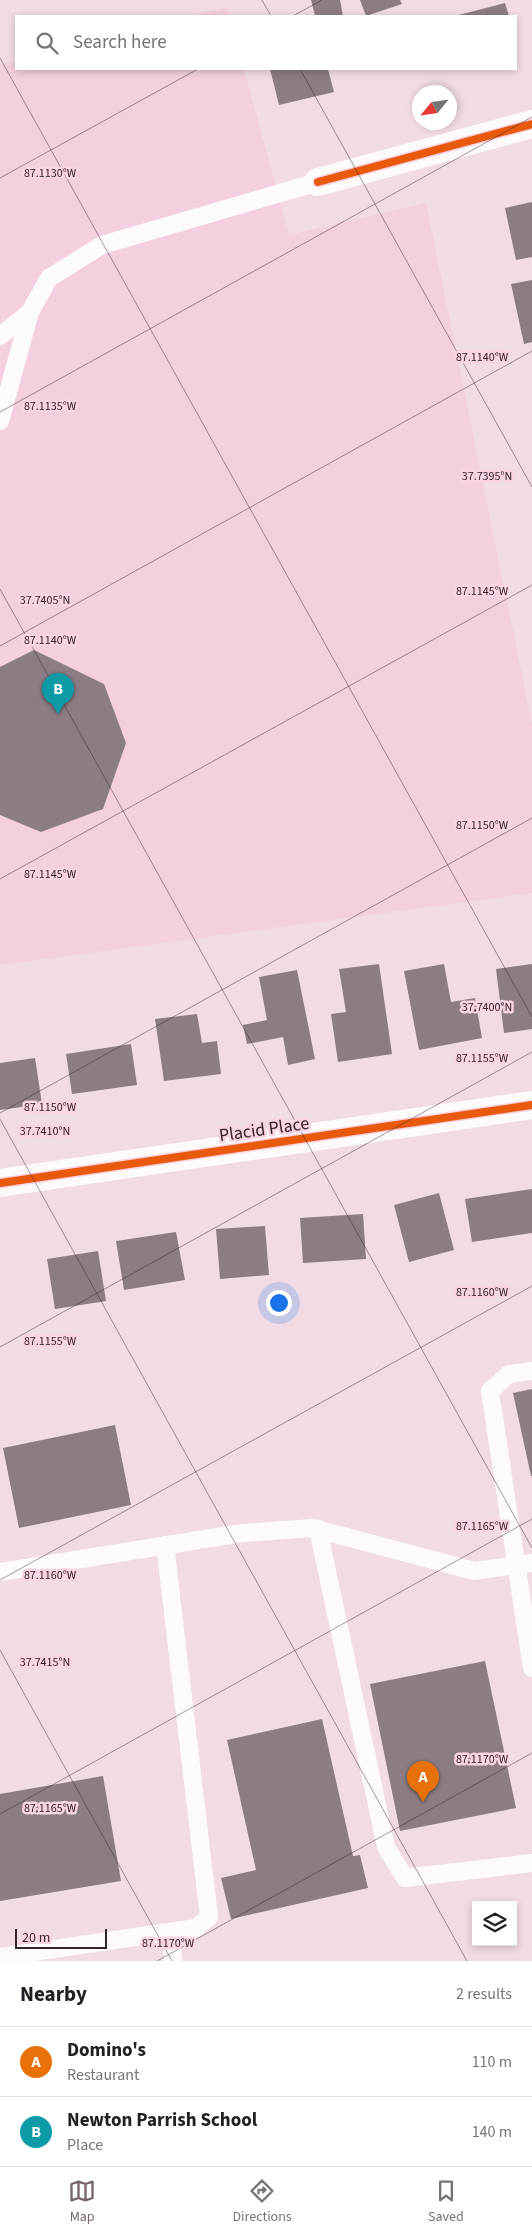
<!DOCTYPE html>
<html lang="en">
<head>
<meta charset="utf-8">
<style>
  body { margin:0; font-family:"Source Sans 3",sans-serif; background:#f2f2f2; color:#202124 }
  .controls { position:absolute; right:15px; bottom:15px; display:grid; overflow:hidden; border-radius:0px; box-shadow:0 2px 8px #0003 }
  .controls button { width:45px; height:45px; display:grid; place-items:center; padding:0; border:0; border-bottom:1px solid #e0e0e0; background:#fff; color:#202124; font:25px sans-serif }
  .compass { position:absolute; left:412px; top:85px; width:45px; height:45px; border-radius:50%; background:#fff; box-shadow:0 2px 8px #0003; rotate:241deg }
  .scale { position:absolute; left:15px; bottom:12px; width:92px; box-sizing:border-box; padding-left:5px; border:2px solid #32242a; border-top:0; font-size:14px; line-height:18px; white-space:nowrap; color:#32242a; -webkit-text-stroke:4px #fad3e4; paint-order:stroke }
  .you { position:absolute; left:278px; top:1302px; width:18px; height:18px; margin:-12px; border:4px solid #fff; border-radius:50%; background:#1a73e8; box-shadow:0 0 0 8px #1a73e833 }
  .badge { display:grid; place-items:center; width:32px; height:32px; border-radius:50%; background:#75646b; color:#fff; font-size:16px; font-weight:700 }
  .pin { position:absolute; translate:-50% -41px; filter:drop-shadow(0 1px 2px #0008) }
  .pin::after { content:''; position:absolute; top:26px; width:18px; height:15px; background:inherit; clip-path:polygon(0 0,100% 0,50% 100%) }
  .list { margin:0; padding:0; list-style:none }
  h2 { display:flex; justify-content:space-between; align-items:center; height:65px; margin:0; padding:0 20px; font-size:21px }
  h2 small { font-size:16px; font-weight:400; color:#757577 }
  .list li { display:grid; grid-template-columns:32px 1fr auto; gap:15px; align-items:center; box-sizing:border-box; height:70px; padding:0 20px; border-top:1px solid #e0e0e0 }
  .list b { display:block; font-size:19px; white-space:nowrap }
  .list p { margin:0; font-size:16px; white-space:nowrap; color:#757577 }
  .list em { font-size:16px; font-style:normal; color:#757577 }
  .icon { flex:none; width:28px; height:28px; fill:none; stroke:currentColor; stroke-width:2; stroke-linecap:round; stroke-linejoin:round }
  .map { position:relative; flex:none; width:532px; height:1961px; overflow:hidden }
  .search { position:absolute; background:#fff; box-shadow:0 2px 8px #0003; left:15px; right:15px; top:15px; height:55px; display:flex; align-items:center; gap:12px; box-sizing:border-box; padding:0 18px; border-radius:0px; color:#757577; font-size:19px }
  .sheet { height:205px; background:#fff }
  nav { display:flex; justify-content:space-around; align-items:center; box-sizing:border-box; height:70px; border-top:1px solid #e0e0e0; background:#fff; font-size:14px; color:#757577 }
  nav a { display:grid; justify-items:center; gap:2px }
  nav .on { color:#75646b }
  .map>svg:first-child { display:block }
  .built { fill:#f3cfdf }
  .building { fill:#8c7d84 }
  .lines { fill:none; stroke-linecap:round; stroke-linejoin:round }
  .service { stroke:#fdfafb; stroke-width:18 }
  .minor { stroke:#fdfafb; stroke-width:28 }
  .cycleway-casing { stroke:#fad3e4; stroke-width:11 }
  .cycleway { stroke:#e8590c; stroke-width:8 }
  .ticks { fill:none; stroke:#32242a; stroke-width:1; stroke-opacity:0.45 }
  .labels { text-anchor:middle; stroke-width:5; stroke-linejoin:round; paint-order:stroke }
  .street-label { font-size:18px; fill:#32242a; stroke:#fad3e4 }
  .ticks-label { font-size:12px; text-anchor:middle; fill:#32242a; stroke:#fad3e4; stroke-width:5; stroke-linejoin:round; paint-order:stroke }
</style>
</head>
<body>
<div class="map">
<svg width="532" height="1961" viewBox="0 0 532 1961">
  <rect width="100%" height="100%" fill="#f1dce5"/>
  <!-- built -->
  <g class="built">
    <polygon points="227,7 230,16 190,16"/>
    <polygon points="16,61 16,69 244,69 289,235 426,203 532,724 532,893 0,965 0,65"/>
  </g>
  <!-- building -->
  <g class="building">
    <polygon points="311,0 340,0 343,16 315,16"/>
    <polygon points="360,0 400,0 402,4 366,16"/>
    <polygon points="505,3 509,16 455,16"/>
    <polygon points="270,69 328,69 334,92 279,105"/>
    <polygon points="532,202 532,257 516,260 505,208"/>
    <polygon points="532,280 532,342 524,344 511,284"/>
    <polygon points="34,650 104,684 126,743 103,809 41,832 0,815 0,667"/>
    <polygon points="379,964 392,1054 338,1062 331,1014 346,1012 339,969"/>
    <polygon points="444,964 451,1002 475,998 482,1038 419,1050 404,971"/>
    <polygon points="532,964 532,1029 504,1033 496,969"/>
    <polygon points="297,970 315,1059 288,1065 283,1037 247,1044 243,1025 267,1020 259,977"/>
    <polygon points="197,1014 202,1043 217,1041 221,1074 164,1081 155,1019"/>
    <polygon points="131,1044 137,1085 72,1094 66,1054"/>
    <polygon points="35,1058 42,1104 0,1110 0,1063"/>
    <polygon points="532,1189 532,1233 472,1242 465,1199"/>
    <polygon points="439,1193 454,1250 409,1262 394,1205"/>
    <polygon points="363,1214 366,1259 303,1263 300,1218"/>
    <polygon points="265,1226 269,1275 220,1279 216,1229"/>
    <polygon points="176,1232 185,1280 124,1290 116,1241"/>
    <polygon points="98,1251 106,1301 55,1309 47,1259"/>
    <polygon points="532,1389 532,1476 531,1476 513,1393"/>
    <polygon points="115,1425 131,1505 19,1528 3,1448"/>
    <polygon points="485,1661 516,1808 400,1831 370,1684"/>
    <polygon points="322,1719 353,1856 360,1855 368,1888 231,1919 221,1878 256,1870 227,1740"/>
    <polygon points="103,1776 121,1881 0,1901 0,1794"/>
  </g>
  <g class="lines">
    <!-- service -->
    <g class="service">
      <polyline points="0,336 30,312"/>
      <polyline points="0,421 30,312 49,278 102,245 318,182"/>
      <polyline points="532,1371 509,1374 490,1391 532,1668"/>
      <polyline points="318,1529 386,1847 405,1878 532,1863"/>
      <polyline points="0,1572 242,1533 313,1528 474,1571 532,1563"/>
      <polyline points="170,1932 173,1961"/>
      <polyline points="0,1957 196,1928 209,1917 165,1545"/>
    </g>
    <!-- minor -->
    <g class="minor">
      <polyline points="318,182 532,124"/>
      <polyline points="0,1183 532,1105"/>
    </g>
    <!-- cycleway casing -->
    <g class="cycleway-casing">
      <g id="cycleway">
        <polyline points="318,182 532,124"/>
        <polyline points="0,1183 532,1105"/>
      </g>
    </g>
    <!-- cycleway -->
    <use href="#cycleway" class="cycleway"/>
  </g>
  <!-- ticks -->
  <path class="ticks" d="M262 0 271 16M293 16 322 0M0 58 532 1017M300 69 532 487M0 178 198 69M0 412 532 117M0 589 532 1548M0 646 532 351M0 879 532 585M0 1113 532 818M0 1119 467 1961M0 1347 532 1052M0 1580 532 1286M0 1650 172 1961M0 1814 532 1519M157 1961 532 1753"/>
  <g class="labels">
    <!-- street labels -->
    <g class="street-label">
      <text transform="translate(264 1129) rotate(-8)" y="6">Placid Place</text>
    </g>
  </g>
  <g class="ticks-label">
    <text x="50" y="177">87.1130°W</text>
    <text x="482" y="361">87.1140°W</text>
    <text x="50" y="410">87.1135°W</text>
    <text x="487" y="480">37.7395°N</text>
    <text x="482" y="595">87.1145°W</text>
    <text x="45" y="604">37.7405°N</text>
    <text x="50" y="644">87.1140°W</text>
    <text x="482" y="829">87.1150°W</text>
    <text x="50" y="878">87.1145°W</text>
    <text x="487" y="1011">37.7400°N</text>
    <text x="482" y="1062">87.1155°W</text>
    <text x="50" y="1111">87.1150°W</text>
    <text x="45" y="1135">37.7410°N</text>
    <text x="482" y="1296">87.1160°W</text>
    <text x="50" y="1345">87.1155°W</text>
    <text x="482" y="1530">87.1165°W</text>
    <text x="50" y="1579">87.1160°W</text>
    <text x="45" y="1666">37.7415°N</text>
    <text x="482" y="1763">87.1170°W</text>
    <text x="50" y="1812">87.1165°W</text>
    <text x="168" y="1947">87.1170°W</text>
  </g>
</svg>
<div class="controls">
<button><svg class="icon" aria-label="layers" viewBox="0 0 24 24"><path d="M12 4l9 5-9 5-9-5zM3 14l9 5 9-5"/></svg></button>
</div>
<svg class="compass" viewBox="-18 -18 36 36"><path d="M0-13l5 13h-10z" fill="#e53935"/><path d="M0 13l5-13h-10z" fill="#757577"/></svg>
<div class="scale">20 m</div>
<div class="you"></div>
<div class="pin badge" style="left:423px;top:1802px;background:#e8710a">A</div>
<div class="pin badge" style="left:58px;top:714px;background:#0f9aa8">B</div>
<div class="search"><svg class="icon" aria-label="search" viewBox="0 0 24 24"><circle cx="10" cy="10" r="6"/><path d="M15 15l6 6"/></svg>Search here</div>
</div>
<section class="sheet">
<h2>Nearby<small>2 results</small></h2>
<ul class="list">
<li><span class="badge" style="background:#e8710a">A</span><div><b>Domino's</b><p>Restaurant</p></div><em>110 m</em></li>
<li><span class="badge" style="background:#0f9aa8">B</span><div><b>Newton Parrish School</b><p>Place</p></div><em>140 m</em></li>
</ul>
</section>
<nav>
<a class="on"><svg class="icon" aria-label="map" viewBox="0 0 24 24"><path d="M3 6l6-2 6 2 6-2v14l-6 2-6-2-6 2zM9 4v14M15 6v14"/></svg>Map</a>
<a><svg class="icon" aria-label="directions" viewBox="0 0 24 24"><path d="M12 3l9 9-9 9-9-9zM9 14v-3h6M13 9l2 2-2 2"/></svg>Directions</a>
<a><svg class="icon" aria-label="saved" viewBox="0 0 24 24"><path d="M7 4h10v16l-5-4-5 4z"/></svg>Saved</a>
</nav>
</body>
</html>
